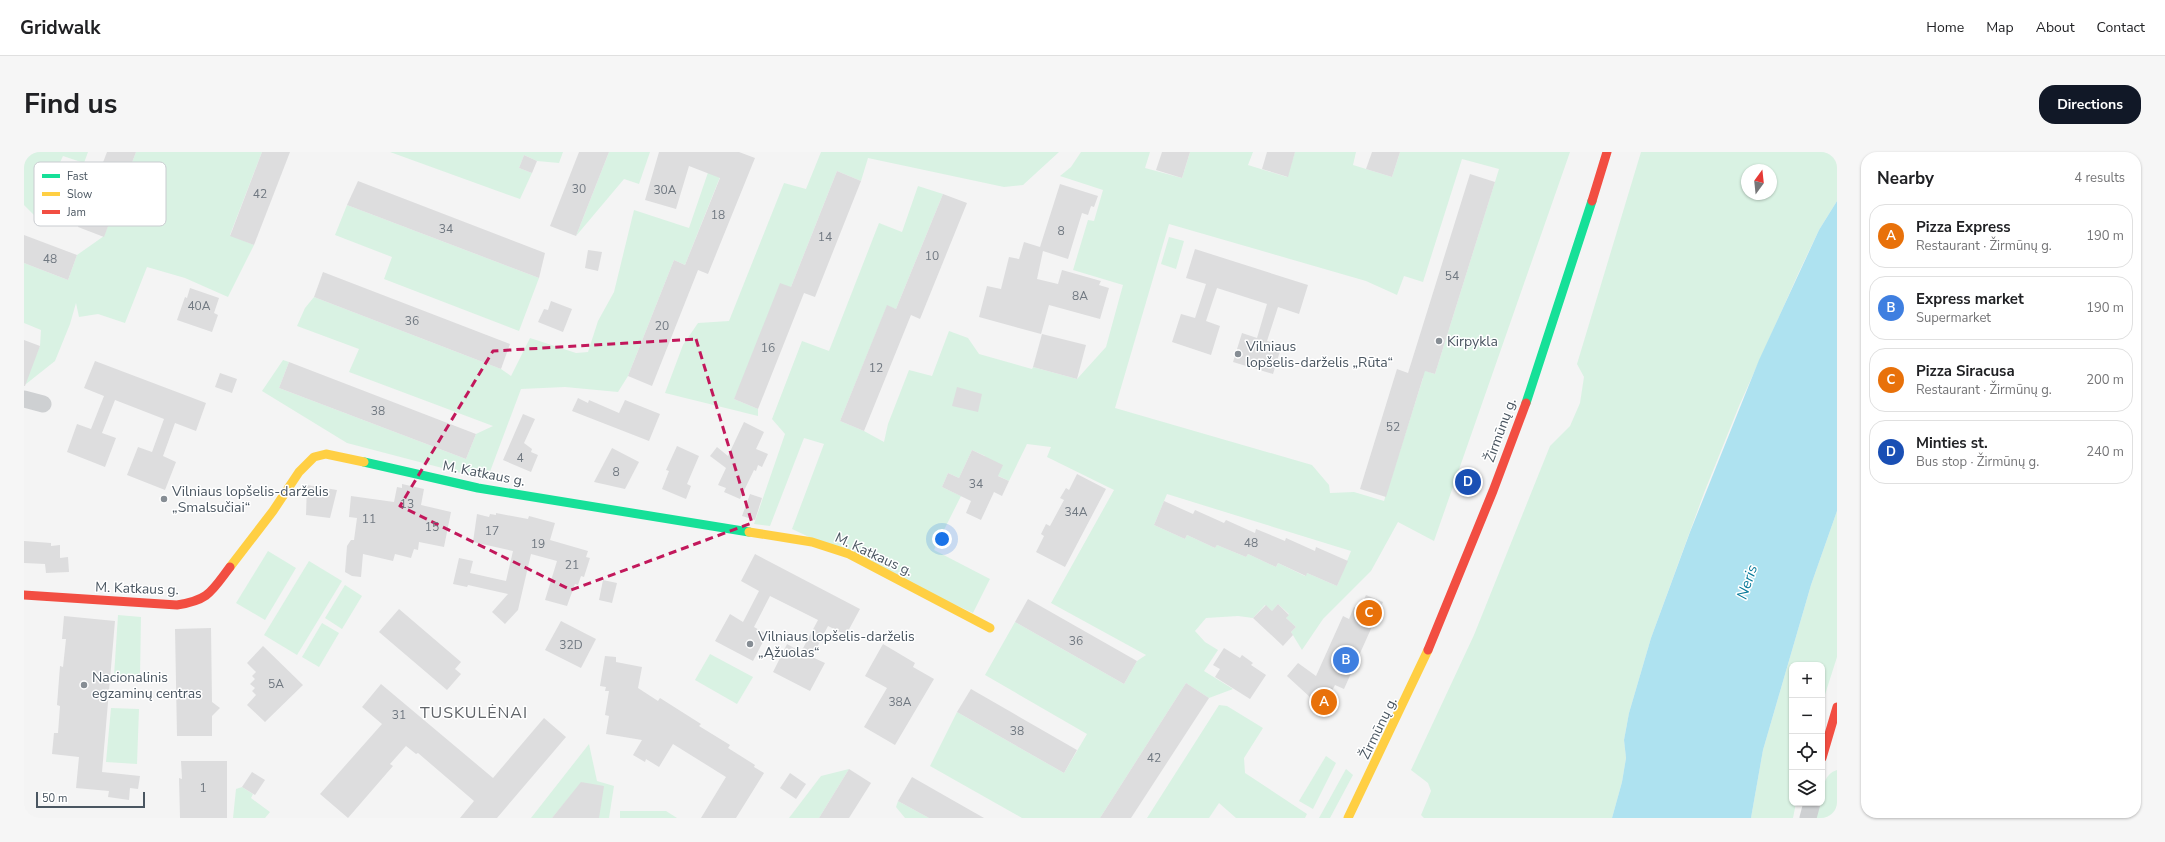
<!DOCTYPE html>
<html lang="en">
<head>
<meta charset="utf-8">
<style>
  body { margin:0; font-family:"Nunito Sans",sans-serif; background:#f6f6f6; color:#202124 }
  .controls { position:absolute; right:12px; bottom:12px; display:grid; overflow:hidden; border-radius:8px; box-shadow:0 1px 3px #0004 }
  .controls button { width:36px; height:36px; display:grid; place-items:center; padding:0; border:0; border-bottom:1px solid #e0e0e0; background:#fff; color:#202124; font:20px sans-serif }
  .compass { position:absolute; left:1717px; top:12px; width:36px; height:36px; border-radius:50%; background:#fff; box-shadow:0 1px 3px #0004; rotate:15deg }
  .scale { position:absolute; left:12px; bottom:10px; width:109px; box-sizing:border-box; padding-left:4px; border:2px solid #4a5661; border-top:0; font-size:11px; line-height:14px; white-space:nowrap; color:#4a5661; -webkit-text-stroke:3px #fff; paint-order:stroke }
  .you { position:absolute; left:918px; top:387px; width:14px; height:14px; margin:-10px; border:3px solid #fff; border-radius:50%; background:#1a73e8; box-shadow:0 0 0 6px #1a73e833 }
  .badge { display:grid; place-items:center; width:26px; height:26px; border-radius:50%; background:#111827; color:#fff; font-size:13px; font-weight:700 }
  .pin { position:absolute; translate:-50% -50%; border:2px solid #fff; box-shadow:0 1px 4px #0006 }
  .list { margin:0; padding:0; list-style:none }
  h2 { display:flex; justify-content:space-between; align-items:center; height:52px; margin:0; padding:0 16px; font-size:17px }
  h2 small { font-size:13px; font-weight:400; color:#757577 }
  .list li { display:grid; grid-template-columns:26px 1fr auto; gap:12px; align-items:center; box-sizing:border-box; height:64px; margin:0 8px 8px; padding:0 8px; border:1px solid #e0e0e0; border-radius:16px }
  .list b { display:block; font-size:15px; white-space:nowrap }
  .list p { margin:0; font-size:13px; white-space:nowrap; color:#757577 }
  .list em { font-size:13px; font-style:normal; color:#757577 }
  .icon { flex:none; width:22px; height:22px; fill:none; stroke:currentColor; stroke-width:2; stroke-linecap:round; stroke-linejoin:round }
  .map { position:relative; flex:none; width:1813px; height:666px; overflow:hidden; border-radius:16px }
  header { display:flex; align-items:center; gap:24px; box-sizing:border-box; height:56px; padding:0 20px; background:#fff; border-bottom:1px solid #e0e0e0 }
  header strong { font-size:19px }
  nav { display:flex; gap:22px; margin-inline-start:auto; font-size:14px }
  .intro { display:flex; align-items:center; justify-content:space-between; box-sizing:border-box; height:96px; padding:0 24px }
  h1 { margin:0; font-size:28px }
  .button { padding:10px 18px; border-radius:16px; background:#111827; color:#fff; font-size:14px; font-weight:700 }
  main { display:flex; gap:24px; padding:0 24px }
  aside { flex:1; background:#fff; border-radius:16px; box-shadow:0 1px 3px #0004 }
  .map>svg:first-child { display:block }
  .green { fill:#d9f2e3; fill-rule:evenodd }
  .water { fill:#aee2f0 }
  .building { fill:#ddddde }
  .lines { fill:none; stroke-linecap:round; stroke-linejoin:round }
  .street { stroke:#ced0d2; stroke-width:17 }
  .fast { stroke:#16e098; stroke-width:9 }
  .slow { stroke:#ffcf43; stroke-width:9 }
  .jam { stroke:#f24e42; stroke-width:9 }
  .marked { fill:none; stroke:#c2185b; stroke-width:3; stroke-dasharray:8 5; stroke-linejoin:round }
  .poi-dot { fill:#868d94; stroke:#fff; stroke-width:1.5 }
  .labels { text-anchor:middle; stroke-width:3; stroke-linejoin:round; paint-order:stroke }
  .number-label { font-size:12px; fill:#707881 }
  .poi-label { font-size:14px; fill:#4a5661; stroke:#fff; text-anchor:start }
  .street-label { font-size:14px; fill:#4a5661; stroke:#fff }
  .water-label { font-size:15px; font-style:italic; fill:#0c7c9b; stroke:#fff }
  .quarter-label { font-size:16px; letter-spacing:1px; fill:#5f6368; stroke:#fff }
  .key { fill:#fff; stroke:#c9ccd0; stroke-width:1 }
  .key-label { font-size:11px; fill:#4a5661 }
</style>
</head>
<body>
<header>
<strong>Gridwalk</strong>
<nav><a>Home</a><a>Map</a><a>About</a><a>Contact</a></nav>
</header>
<div class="intro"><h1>Find us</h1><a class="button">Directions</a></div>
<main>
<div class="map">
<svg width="1813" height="666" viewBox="0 0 1813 666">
  <rect width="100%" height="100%" fill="#f4f4f4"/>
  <!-- green -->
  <g class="green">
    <polygon points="0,0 64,0 60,11 39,4 11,64 0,53"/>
    <polygon points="112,0 238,0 206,83 230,93 204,145 161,126 123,115 101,171 74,162 55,165 52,151 46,172 31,209 2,232 0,231 16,194 17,178 0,171 0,111 44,128 53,103 80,84"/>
    <polygon points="366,0 539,0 535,11 513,9 500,3 495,16 508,21 496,47"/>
    <polygon points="585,0 626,0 615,32 600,27 552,84"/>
    <polygon points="691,0 706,0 661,113 650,108 604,224 594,240 541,235 497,237 464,325 445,323 323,291 238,239 259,208 265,210 255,236 442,307 452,282 469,274 325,220 335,197 273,174 281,156 290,145 477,217 487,224 506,186 552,201 564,200 574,169 590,140 610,58 665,76"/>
    <polygon points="797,0 1035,0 999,33 980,35 844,6 837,29 813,19 767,135 710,247 734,257 734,264 641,241 659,193 674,171 705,169 760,31 782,37"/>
    <path d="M1057 0H1126L1121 16 1158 26 1166 0H1229L1224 13 1263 25 1271 0H1332L1329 13 1368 25 1376 0H1546L1410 389 1374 370 1347 419 1299 467 1278 498 1267 480 1272 475 1262 466 1265 462 1254 452 1248 459 1241 453 1229 466 1214 464 1182 466 1171 479 1181 490 1194 498 1180 519 1209 537 1185 546 1162 531 1076 666H998L906 614 933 560 1040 621 1063 582 961 523 991 470 1100 532 1113 509 1122 503 1027 451 1090 338 1023 305 1027 295 1003 292 985 329 956 315 961 304 948 298 935 326 924 321 918 335 937 344 910 398 966 427 949 461 768 377 800 292 780 286 746 374 730 372 761 282 748 267 778 189 805 199 855 71 878 80 894 34 919 42 872 157 863 154 816 269 840 279 860 290 864 272 885 218 908 224 925 179 944 186 955 202 1008 217 1009 215 1053 227 1082 195 1099 133 1049 118 1064 68 1070 69 1079 38 1036 24 1047 15ZM1438 7 1475 17 1411 222 1399 218V226L1360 349 1330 340 1306 341 1305 333 1288 313 1091 256 1145 72 1342 129 1373 143 1380 124 1399 130ZM1143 342 1327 399 1313 434 1283 421 1281 424 1254 411 1252 415 1224 402 1222 405 1193 393 1191 396 1163 383 1161 387 1130 373Z"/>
    <path d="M1617 0H1813V49L1795 78 1775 120 1715 254 1680 341 1627 486 1605 561 1600 588 1602 606 1598 630 1588 666H1400L1397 663 1407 639 1404 631 1387 618 1450 483 1526 294 1546 274 1556 251 1560 225 1553 212ZM1723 18H1747V42H1723Z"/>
    <polygon points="323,53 515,126 495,179 360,127 368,105 311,83"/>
    <polygon points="1145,85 1160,89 1152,117 1137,112"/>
    <polygon points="1813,359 1813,505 1798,552 1798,513 1768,513 1768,651 1772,651 1769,666 1727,666 1739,598 1787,433"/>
    <polygon points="244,399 272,416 241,468 212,451"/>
    <polygon points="285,409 318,429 273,503 240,483"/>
    <polygon points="321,433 338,444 318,477 301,466"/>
    <polygon points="94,463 117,465 116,526 90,524"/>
    <polygon points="298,471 315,481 295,515 278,505"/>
    <polygon points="686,502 729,525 713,552 671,528"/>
    <polygon points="1195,553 1203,554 1239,576 1220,606 1221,621 1283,662 1281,666 1212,666 1195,651 1185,666 1123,666"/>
    <polygon points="87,556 115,557 113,612 82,610"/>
    <polygon points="565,592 573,629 590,634 585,666 575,666 558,630 528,666 507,666"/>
    <polygon points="1302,604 1312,611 1289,657 1275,649"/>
    <polygon points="825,617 795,666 765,666 797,624"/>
    <polygon points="1322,617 1329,623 1306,666 1295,666"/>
    <path d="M1813 618V666H1791L1795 651H1798C1798 639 1799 622 1813 618Z"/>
    <polygon points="218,635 229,642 227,646 246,660 241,666 209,666 212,637"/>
    <polygon points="874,649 905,666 881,666 872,655"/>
    <polygon points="596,659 642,659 653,666 596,666"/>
  </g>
  <!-- water -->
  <polygon class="water" points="1813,49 1813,359 1787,433 1739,598 1727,666 1588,666 1598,630 1602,606 1600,588 1605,561 1627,486 1666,380 1735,208 1795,78"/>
  <!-- building -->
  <g class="building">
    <polygon points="83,0 112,0 80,85 54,75"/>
    <polygon points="238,0 266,0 230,93 206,84"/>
    <polygon points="555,0 585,0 552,84 526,74"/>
    <polygon points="635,0 715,0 731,6 684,122 674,118 628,234 604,224 650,108 661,113 696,26 665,14 652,57 621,48"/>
    <polygon points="1138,0 1166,0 1158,26 1132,18"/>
    <polygon points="1243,0 1271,0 1264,25 1238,17"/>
    <polygon points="1348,0 1376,0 1368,25 1342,17"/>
    <polygon points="500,3 513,9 508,21 495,16"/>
    <polygon points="813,19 837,29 791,145 780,141 734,257 710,247 756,131 767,135"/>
    <polygon points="1446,22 1471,30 1411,222 1401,219 1362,345 1336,337 1373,217 1384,221"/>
    <polygon points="334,29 521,101 515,126 323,53"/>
    <polygon points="1036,32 1074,44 1070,55 1067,54 1064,63 1058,61 1044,107 1019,99 1013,127 1034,132 1038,118 1077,129 1075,133 1085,136 1076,167 1025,153 1017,182 955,165 963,134 977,137 985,105 995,107 1000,90 1016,95"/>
    <polygon points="919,42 943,51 896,167 887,163 840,279 816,269 863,153 872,157"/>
    <polygon points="0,83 53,103 44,128 0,111"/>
    <polygon points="1171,97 1284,133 1275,162 1254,155 1243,189 1258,193 1249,222 1209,210 1218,181 1233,186 1243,152 1193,136 1182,169 1196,174 1187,203 1148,190 1157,162 1171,166 1182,132 1162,126"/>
    <polygon points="564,98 578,100 574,119 561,116"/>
    <polygon points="299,120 486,192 477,217 290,145"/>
    <polygon points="166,136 195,146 190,161 194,163 188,180 153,168 161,145 163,146"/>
    <polygon points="527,149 548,157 539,180 514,170 520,157 524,158"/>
    <polygon points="1018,182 1062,193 1053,227 1009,215"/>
    <polygon points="0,188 16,194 1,234 0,234"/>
    <polygon points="71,209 182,251 172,279 151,271 139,304 152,310 141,338 103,323 114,295 128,300 140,267 91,248 78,281 92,286 81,315 43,300 53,272 67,277 80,244 60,236"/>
    <polygon points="265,210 452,282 442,307 255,236"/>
    <polygon points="196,221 213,227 208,241 191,235"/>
    <polygon points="933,235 958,242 954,260 928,254"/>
    <polygon points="554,246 564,251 565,248 595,261 601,248 636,262 625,289 548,259"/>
    <polygon points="499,262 511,267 500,291 508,297 507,300 514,303 507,320 479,308"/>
    <polygon points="720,270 740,280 732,297 744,302 738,315 734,313 732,319 730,318 716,347 700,340 702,336 694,333 702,316 686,304 693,295 704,304"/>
    <polygon points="653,294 675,304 663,332 667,334 662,347 638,337 645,319 642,318"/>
    <polygon points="588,296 615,310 601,337 570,330"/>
    <polygon points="948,298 979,313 974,324 985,329 978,344 970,340 957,368 942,361 947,349 918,335 924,321 935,326"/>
    <polygon points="1053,322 1082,337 1041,415 1012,400 1020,384 1017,382 1022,372 1026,374 1040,348 1036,346 1042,336 1045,338"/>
    <polygon points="378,332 400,337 397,353 427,360 420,395 395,390 394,398 390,397 387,406 371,402 369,409 339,402 337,425 328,424 321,420 323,394 327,388 330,388 333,366 325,365 327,344 370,350 373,335 378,336"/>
    <polygon points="283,333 313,338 306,366 282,363"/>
    <polygon points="726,342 738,346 731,368 718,364"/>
    <polygon points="1140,349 1169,362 1171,358 1200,371 1202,368 1231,381 1232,377 1261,389 1262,386 1291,399 1292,395 1324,409 1313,434 1283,421 1282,424 1254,411 1252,415 1224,402 1222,405 1193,393 1191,396 1163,383 1161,387 1130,373"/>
    <polygon points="472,361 504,367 505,364 531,371 526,388 564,399 562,405 566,406 560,425 557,424 554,433 551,432 543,454 521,448 533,409 507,402 494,458 481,472 468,460 484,442 444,433 443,435 429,432 435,406 449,409 446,421 482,429 489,399 449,390 453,362 465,365 466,362 472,363"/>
    <polygon points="0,389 27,391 27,394 36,393 36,406 44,405 45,420 22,421 21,412 0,411"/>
    <polygon points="731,402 836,457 822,483 804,474 788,505 801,511 786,539 749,520 763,492 777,500 794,468 746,444 730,475 743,482 729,509 691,489 706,462 719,470 735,439 717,429"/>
    <polygon points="579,428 593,431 588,451 575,448"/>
    <polygon points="1342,443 1359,450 1320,537 1311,533 1299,557 1263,524 1274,511 1292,524 1319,464 1325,467 1330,455 1332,456 1333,452 1337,454"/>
    <polygon points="1004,447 1113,509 1100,532 991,470"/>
    <polygon points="1254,452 1265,463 1262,466 1272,475 1267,480 1269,483 1259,494 1229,466 1242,453 1248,459"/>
    <polygon points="375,457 437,510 431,517 437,522 423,538 355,480"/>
    <polygon points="40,464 91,469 78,620 116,624 114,637 106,636 105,648 84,645 85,639 52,636 55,605 28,602 30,581 34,581 36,554 33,553 36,514 39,515 42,487 38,487"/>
    <polygon points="537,469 572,487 557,516 521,498"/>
    <polygon points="187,476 188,550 196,556 188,564 188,584 153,584 151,477"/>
    <polygon points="859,492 891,511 889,515 910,527 871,593 840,575 863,536 841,524"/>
    <polygon points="239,494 279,533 241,570 223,553 232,543 228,539 231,536 226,532 231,527 228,524 232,520 223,511"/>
    <polygon points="1200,496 1216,506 1218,503 1229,511 1227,513 1242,523 1226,547 1191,525 1196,517 1189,513"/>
    <polygon points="581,504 592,505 592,510 618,515 614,536 634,549 636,546 677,572 675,574 706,593 704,596 731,613 730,615 740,621 712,666 677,666 702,625 649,592 635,615 622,607 621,610 609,603 618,588 582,582 585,564 581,563 585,539 581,539 582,535 576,534"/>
    <polygon points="1162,531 1185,546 1107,666 1076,666"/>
    <polygon points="357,532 469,626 520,566 542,585 473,666 436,666 450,649 394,601 392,602 382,594 366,612 369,614 324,666 296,642 358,572 338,555"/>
    <polygon points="947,537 1053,598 1040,621 933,560"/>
    <polygon points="157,609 203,609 203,666 156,666 155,626 158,627"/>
    <polygon points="825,617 847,631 825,666 795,666"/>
    <polygon points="228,620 241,628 231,643 218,635"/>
    <polygon points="766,621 782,632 772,647 756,636"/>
    <polygon points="888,625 960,666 905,666 874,649"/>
    <polygon points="557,630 580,634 575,666 528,666"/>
  </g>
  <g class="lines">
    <!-- street -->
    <g class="street">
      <polyline points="0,247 19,252"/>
      <polyline points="1784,666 1788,651"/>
    </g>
    <!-- fast -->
    <g class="fast">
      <polyline points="1502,251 1568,49"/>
      <polyline points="340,310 454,336 725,380"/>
    </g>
    <!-- slow -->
    <g class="slow">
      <polyline points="725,380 788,390 825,402 966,476"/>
      <polyline points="206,415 249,359 275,320 290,305 302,302 340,310"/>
      <polyline points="1324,666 1404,498"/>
    </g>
    <!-- jam -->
    <g class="jam">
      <polyline points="1568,49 1583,0"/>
      <path d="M0 443 153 453C185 448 187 440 206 415"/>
      <polyline points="1404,498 1469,339 1502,251"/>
      <polyline points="1798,606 1813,555"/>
    </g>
  </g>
  <!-- marked area -->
  <path class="marked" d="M672 187 728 371 547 438 376 354 469 199Z"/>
  <!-- markers -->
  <g class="poi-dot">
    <circle cx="1415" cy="189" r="4"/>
    <circle cx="1214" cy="202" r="4"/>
    <circle cx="140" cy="347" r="4"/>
    <circle cx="726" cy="492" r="4"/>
    <circle cx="60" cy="533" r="4"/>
  </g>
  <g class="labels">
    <!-- number labels -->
    <g class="number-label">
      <text x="555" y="41">30</text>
      <text x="641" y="42">30A</text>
      <text x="236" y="46">42</text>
      <text x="694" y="67">18</text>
      <text x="422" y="81">34</text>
      <text x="1037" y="83">8</text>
      <text x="801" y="89">14</text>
      <text x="908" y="108">10</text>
      <text x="26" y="111">48</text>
      <text x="1428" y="128">54</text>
      <text x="1056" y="148">8A</text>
      <text x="175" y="158">40A</text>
      <text x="388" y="173">36</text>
      <text x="638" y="178">20</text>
      <text x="744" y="200">16</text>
      <text x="852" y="220">12</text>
      <text x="354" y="263">38</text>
      <text x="1369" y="279">52</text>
      <text x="496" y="310">4</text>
      <text x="592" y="324">8</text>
      <text x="952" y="336">34</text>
      <text x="383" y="356">13</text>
      <text x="1052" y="364">34A</text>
      <text x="345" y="371">11</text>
      <text x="408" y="379">15</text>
      <text x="468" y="383">17</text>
      <text x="1227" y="395">48</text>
      <text x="514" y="396">19</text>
      <text x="548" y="417">21</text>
      <text x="1052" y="493">36</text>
      <text x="547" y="497">32D</text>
      <text x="252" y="536">5A</text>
      <text x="876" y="554">38A</text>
      <text x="375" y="567">31</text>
      <text x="993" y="583">38</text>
      <text x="1130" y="610">42</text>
      <text x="179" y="640">1</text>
    </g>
    <!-- poi labels -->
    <g class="poi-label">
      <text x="1423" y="194">Kirpykla</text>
      <text x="1222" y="199">Vilniaus<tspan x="1222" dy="16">lopšelis-darželis „Rūta“</tspan></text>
      <text x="148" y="344">Vilniaus lopšelis-darželis<tspan x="148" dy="16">„Smalsučiai“</tspan></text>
      <text x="734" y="489">Vilniaus lopšelis-darželis<tspan x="734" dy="16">„Ąžuolas“</tspan></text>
      <text x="68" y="530">Nacionalinis<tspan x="68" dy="16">egzaminų centras</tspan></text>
    </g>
    <!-- street labels -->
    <g class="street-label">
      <text transform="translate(1476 278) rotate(-70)" y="5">Žirmūnų g.</text>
      <text transform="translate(460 321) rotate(11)" y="5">M. Katkaus g.</text>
      <text transform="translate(850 402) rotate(25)" y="5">M. Katkaus g.</text>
      <text transform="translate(113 436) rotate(2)" y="5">M. Katkaus g.</text>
      <text transform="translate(1354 576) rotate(-64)" y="5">Žirmūnų g.</text>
    </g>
    <!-- water labels -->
    <g class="water-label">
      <text transform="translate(1723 430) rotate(-71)" y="5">Neris</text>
    </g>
    <!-- quarter labels -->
    <g class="quarter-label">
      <text x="450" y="566">TUSKULĖNAI</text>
    </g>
  </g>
  <!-- legend -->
  <rect x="10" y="10" width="132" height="64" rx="6" class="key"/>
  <rect x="18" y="22" width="18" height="4" fill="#16e098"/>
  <rect x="18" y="40" width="18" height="4" fill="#ffcf43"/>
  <rect x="18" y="58" width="18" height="4" fill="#f24e42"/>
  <g class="key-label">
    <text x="43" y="28">Fast</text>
    <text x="43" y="46">Slow</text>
    <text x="43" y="64">Jam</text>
  </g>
</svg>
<div class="controls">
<button>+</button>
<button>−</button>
<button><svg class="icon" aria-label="locate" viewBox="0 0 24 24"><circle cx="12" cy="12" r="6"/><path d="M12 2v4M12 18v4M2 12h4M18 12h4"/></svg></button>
<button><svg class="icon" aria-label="layers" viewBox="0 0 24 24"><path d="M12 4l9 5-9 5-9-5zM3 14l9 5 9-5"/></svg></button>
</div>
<svg class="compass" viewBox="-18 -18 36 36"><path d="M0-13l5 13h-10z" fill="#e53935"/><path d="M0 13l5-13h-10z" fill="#757577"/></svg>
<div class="scale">50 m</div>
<div class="you"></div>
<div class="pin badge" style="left:1300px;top:550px;background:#e8710a">A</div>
<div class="pin badge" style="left:1322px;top:508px;background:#3f7fe0">B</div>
<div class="pin badge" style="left:1345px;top:461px;background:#e8710a">C</div>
<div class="pin badge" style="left:1444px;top:330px;background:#1a4fb4">D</div>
</div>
<aside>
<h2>Nearby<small>4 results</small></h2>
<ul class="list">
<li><span class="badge" style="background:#e8710a">A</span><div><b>Pizza Express</b><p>Restaurant · Žirmūnų g.</p></div><em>190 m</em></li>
<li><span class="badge" style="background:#3f7fe0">B</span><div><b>Express market</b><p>Supermarket</p></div><em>190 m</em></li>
<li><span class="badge" style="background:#e8710a">C</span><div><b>Pizza Siracusa</b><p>Restaurant · Žirmūnų g.</p></div><em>200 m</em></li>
<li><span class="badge" style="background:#1a4fb4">D</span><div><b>Minties st.</b><p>Bus stop · Žirmūnų g.</p></div><em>240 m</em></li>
</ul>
</aside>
</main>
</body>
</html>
